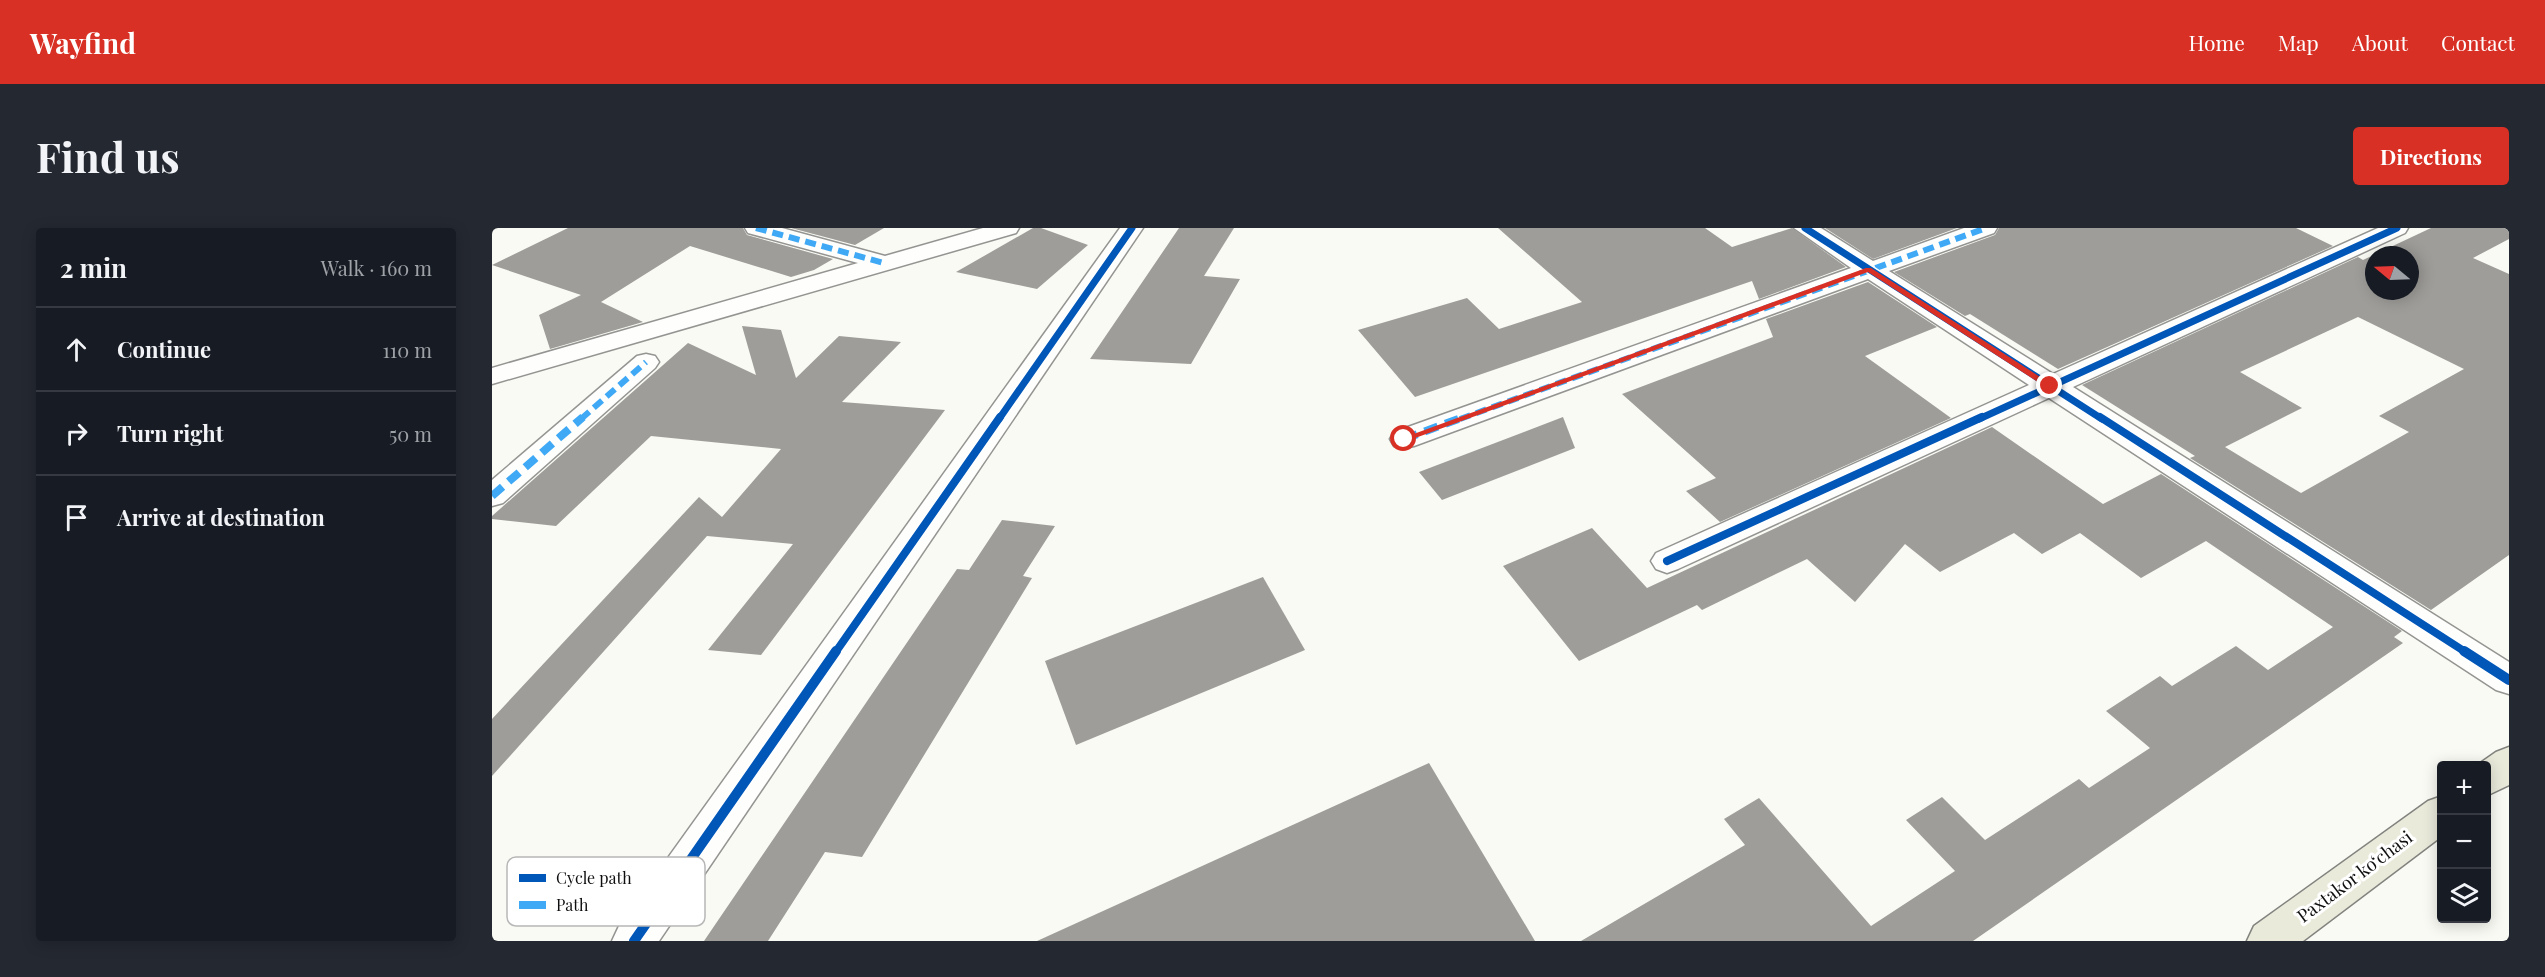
<!DOCTYPE html>
<html lang="en">
<head>
<meta charset="utf-8">
<style>
  body { margin:0; font-family:"Playfair Display",serif; background:#242831; color:#f1f3f6 }
  .controls { position:absolute; right:18px; bottom:18px; display:grid; overflow:hidden; border-radius:6px; box-shadow:0 3px 15px #0003 }
  .controls button { width:54px; height:54px; display:grid; place-items:center; padding:0; border:0; border-bottom:2px solid #363941; background:#171b24; color:#f1f3f6; font:30px sans-serif }
  .compass { position:absolute; left:1873px; top:18px; width:54px; height:54px; border-radius:50%; background:#171b24; box-shadow:0 3px 15px #0003; rotate:289deg }
  .stop { position:absolute; width:18px; height:18px; margin:-14px; border:4px solid #d93025; border-radius:50%; background:#fff }
  .stop.end { background:#d93025; border-color:#fff; box-shadow:0 2px 6px #0008 }
  .list { margin:0; padding:0; list-style:none }
  h2 { display:flex; justify-content:space-between; align-items:center; height:78px; margin:0; padding:0 24px; font-size:26px }
  h2 small { font-size:20px; font-weight:400; color:#9ea1a6 }
  .list li { display:grid; grid-template-columns:39px 1fr auto; gap:18px; align-items:center; box-sizing:border-box; height:84px; padding:0 24px; border-top:2px solid #363941 }
  .list b { display:block; font-size:22px; white-space:nowrap }
  .list em { font-size:20px; font-style:normal; color:#9ea1a6 }
  .icon { flex:none; width:33px; height:33px; fill:none; stroke:currentColor; stroke-width:2; stroke-linecap:round; stroke-linejoin:round }
  .map { position:relative; flex:none; width:2017px; height:713px; overflow:hidden; border-radius:6px }
  header { display:flex; align-items:center; gap:36px; box-sizing:border-box; height:84px; padding:0 30px; background:#d93025; color:#fff }
  header strong { font-size:28px }
  nav { display:flex; gap:33px; margin-inline-start:auto; font-size:21px }
  .intro { display:flex; align-items:center; justify-content:space-between; box-sizing:border-box; height:144px; padding:0 36px }
  h1 { margin:0; font-size:42px }
  .button { padding:15px 27px; border-radius:6px; background:#d93025; color:#fff; font-size:21px; font-weight:700 }
  main { display:flex; gap:36px; padding:0 36px }
  aside { flex:1; background:#171b24; border-radius:6px; box-shadow:0 3px 15px #0003 }
  .map>svg:first-child { display:block }
  .building { fill:#9e9d99; fill-rule:evenodd }
  .lines { fill:none; stroke-linecap:round; stroke-linejoin:round }
  .minor-casing { stroke:#949492; stroke-width:3 }
  .major-casing { stroke:#82827f; stroke-width:3 }
  .minor { fill:#fefefd; fill-rule:evenodd }
  .major { fill:#eaeadb; fill-rule:evenodd }
  .quiet-far1 { stroke:#3fa9f5; stroke-width:6; stroke-dasharray:11 6; stroke-linecap:butt }
  .quiet { stroke:#3fa9f5; stroke-width:8; stroke-dasharray:14 8; stroke-linecap:butt }
  .cycleway-far2-casing { stroke:#fff; stroke-width:10 }
  .cycleway-far1-casing { stroke:#fff; stroke-width:12 }
  .cycleway-casing { stroke:#fff; stroke-width:14 }
  .cycleway-far2 { stroke:#0057b8; stroke-width:7 }
  .cycleway-far1 { stroke:#0057b8; stroke-width:8 }
  .cycleway { stroke:#0057b8; stroke-width:10 }
  .route { fill:#d93025 }
  .labels { text-anchor:middle; stroke-width:6; stroke-linejoin:round; paint-order:stroke }
  .near-street-label { font-size:18px; fill:#0e0e0e; stroke:#fff }
  .key { fill:#fff; stroke:#b7b7b7; stroke-width:1.5 }
  .key-label { font-size:16px; fill:#0e0e0e }
</style>
</head>
<body>
<header>
<strong>Wayfind</strong>
<nav><a>Home</a><a>Map</a><a>About</a><a>Contact</a></nav>
</header>
<div class="intro"><h1>Find us</h1><a class="button">Directions</a></div>
<main>
<aside>
<h2>2 min<small>Walk · 160 m</small></h2>
<ul class="list">
<li><svg class="icon" aria-label="ahead" viewBox="0 0 24 24"><path d="M12 20V5M6 11l6-6 6 6"/></svg><div><b>Continue</b></div><em>110 m</em></li>
<li><svg class="icon" aria-label="right" viewBox="0 0 24 24"><path d="M7 20v-9h11M14 6l5 5-5 5"/></svg><div><b>Turn right</b></div><em>50 m</em></li>
<li><svg class="icon" aria-label="arrive" viewBox="0 0 24 24"><path d="M6 21V4h12l-3 4 3 4H6"/></svg><div><b>Arrive at destination</b></div></li>
</ul>
</aside>
<div class="map">
<svg width="2017" height="713" viewBox="0 0 2017 713">
  <rect width="100%" height="100%" fill="#fafaf4"/>
  <!-- building -->
  <g class="building">
    <polygon points="76,0 251,0 255,7 341,31 322,42 299,49 198,18 109,74 151,94 58,121 47,87 89,67 0,37"/>
    <polygon points="299,0 392,0 363,17"/>
    <polygon points="541,0 549,0 596,17 545,61 464,44"/>
    <polygon points="687,0 742,0 712,48 748,51 699,136 598,131"/>
    <polygon points="1006,0 1213,0 1240,19 1300,0 1354,39 1267,71 1260,53 923,169 866,102 975,70 1007,101 1090,74"/>
    <polygon points="1333,0 1465,0 1381,31"/>
    <polygon points="1507,0 1804,0 1841,18 1566,141 1478,86 1473,88 1402,44 1503,7"/>
    <path d="M1939 0H2017V11L1981 30 2017 46V327L1939 382 1698 230 1703 228 1590 157 1866 29 1871 32ZM1882 27H1918V63H1882ZM1866 89 1972 141 1887 188 1917 204 1809 265 1733 219 1810 180 1748 144Z"/>
    <polygon points="1376,54 1445,99 1373,128 1459,190 1228,294 1194,263 1224,250 1130,166 1281,109 1274,91"/>
    <polygon points="250,98 289,102 304,150 347,108 409,114 350,174 453,182 269,427 216,422 301,316 215,308 0,548 0,491 207,269 230,289 289,221 159,208 64,298 0,291 0,288 196,115 264,147"/>
    <polygon points="1071,189 1083,220 950,272 927,244"/>
    <polygon points="1500,199 1611,276 1669,246 1910,403 1902,409 1911,415 1481,713 1089,713 1253,617 1232,591 1267,570 1379,698 1463,643 1414,592 1450,569 1493,612 1587,551 1597,560 1658,520 1614,483 1668,448 1680,458 1744,418 1776,442 1841,399 1714,313 1649,350 1588,305 1550,326 1522,305 1448,344 1413,316 1363,374 1315,331 1210,382 1205,377 1087,433 1011,338 1100,300 1155,360"/>
    <polygon points="510,292 563,298 531,348 540,350 370,629 333,624 276,713 212,713 465,341 477,342"/>
    <polygon points="771,349 813,422 584,517 553,433"/>
    <polygon points="937,535 1043,713 545,713"/>
  </g>
  <g class="lines">
    <!-- minor casing -->
    <g class="minor-casing">
      <g id="minor">
        <polygon points="253,0 290,0 393,28 491,0 527,0 524,5 0,156 0,140 366,35 256,5"/>
        <polygon points="628,0 651,0 167,713 120,713 127,698"/>
        <polygon points="1302,0 1329,0 1381,33 1472,0 1505,0 1502,5 1397,43 1561,146 1886,0 1916,0 1913,5 1581,159 2017,434 2017,466 2004,462 1557,170 1186,341 1175,345 1164,341 1159,333 1164,325 1537,157 1376,51 922,218 912,220 902,218 898,211 902,204 1359,40"/>
        <polygon points="154,126 163,128 167,134 163,140 11,275 0,278 0,252 145,128"/>
      </g>
    </g>
    <!-- major casing -->
    <g class="major-casing">
      <g id="major">
        <polygon points="2017,519 2017,557 1994,568 1994,538 1984,538 2004,524"/>
        <polygon points="1950,568 1950,608 1811,713 1755,713 1762,698 1936,573"/>
      </g>
    </g>
    <!-- minor -->
    <use href="#minor" class="minor"/>
    <!-- major -->
    <use href="#major" class="major"/>
    <!-- quiet-far1 -->
    <g class="quiet-far1">
      <polyline points="264,0 392,35"/>
      <polyline points="89,191 154,134"/>
      <polyline points="968,191 1494,0"/>
    </g>
    <!-- quiet -->
    <g class="quiet">
      <polyline points="912,211 972,189"/>
      <polyline points="0,268 91,189"/>
    </g>
    <!-- cycleway-far2 casing -->
    <g class="cycleway-far2-casing">
      <g id="cycleway-far2">
        <polyline points="1313,0 1610,191"/>
        <polyline points="507,191 640,0"/>
        <polyline points="1487,191 1905,0"/>
      </g>
    </g>
    <!-- cycleway-far1 casing -->
    <g class="cycleway-far1-casing">
      <g id="cycleway-far1">
        <polyline points="1608,189 1975,425"/>
        <polyline points="1175,333 1490,189"/>
        <polyline points="343,425 508,189"/>
      </g>
    </g>
    <!-- cycleway casing -->
    <g class="cycleway-casing">
      <g id="cycleway">
        <polyline points="1972,423 2017,452"/>
        <polyline points="142,713 344,423"/>
      </g>
    </g>
    <!-- cycleway-far2 -->
    <use href="#cycleway-far2" class="cycleway-far2"/>
    <!-- cycleway-far1 -->
    <use href="#cycleway-far1" class="cycleway-far1"/>
    <!-- cycleway -->
    <use href="#cycleway" class="cycleway"/>
  </g>
  <!-- route -->
  <polygon class="route" points="1374,40 1379,40 1562,158 1555,160 1376,44 915,213 908,211"/>
  <g class="labels">
    <!-- near-street labels -->
    <g class="near-street-label">
      <text transform="translate(1863 649) rotate(-37)" y="6">Paxtakor koʻchasi</text>
    </g>
  </g>
  <!-- legend -->
  <rect x="15" y="629" width="198" height="69" rx="9" class="key"/>
  <rect x="27" y="646" width="27" height="8" fill="#0057b8"/>
  <rect x="27" y="673" width="27" height="8" fill="#3fa9f5"/>
  <g class="key-label">
    <text x="64" y="656">Cycle path</text>
    <text x="64" y="683">Path</text>
  </g>
</svg>
<div class="controls">
<button>+</button>
<button>−</button>
<button><svg class="icon" aria-label="layers" viewBox="0 0 24 24"><path d="M12 4l9 5-9 5-9-5zM3 14l9 5 9-5"/></svg></button>
</div>
<svg class="compass" viewBox="-18 -18 36 36"><path d="M0-13l5 13h-10z" fill="#e53935"/><path d="M0 13l5-13h-10z" fill="#9ea1a6"/></svg>
<div class="stop" style="left:912px;top:211px"></div>
<div class="stop end" style="left:1558px;top:158px"></div>
</div>
</main>
</body>
</html>
